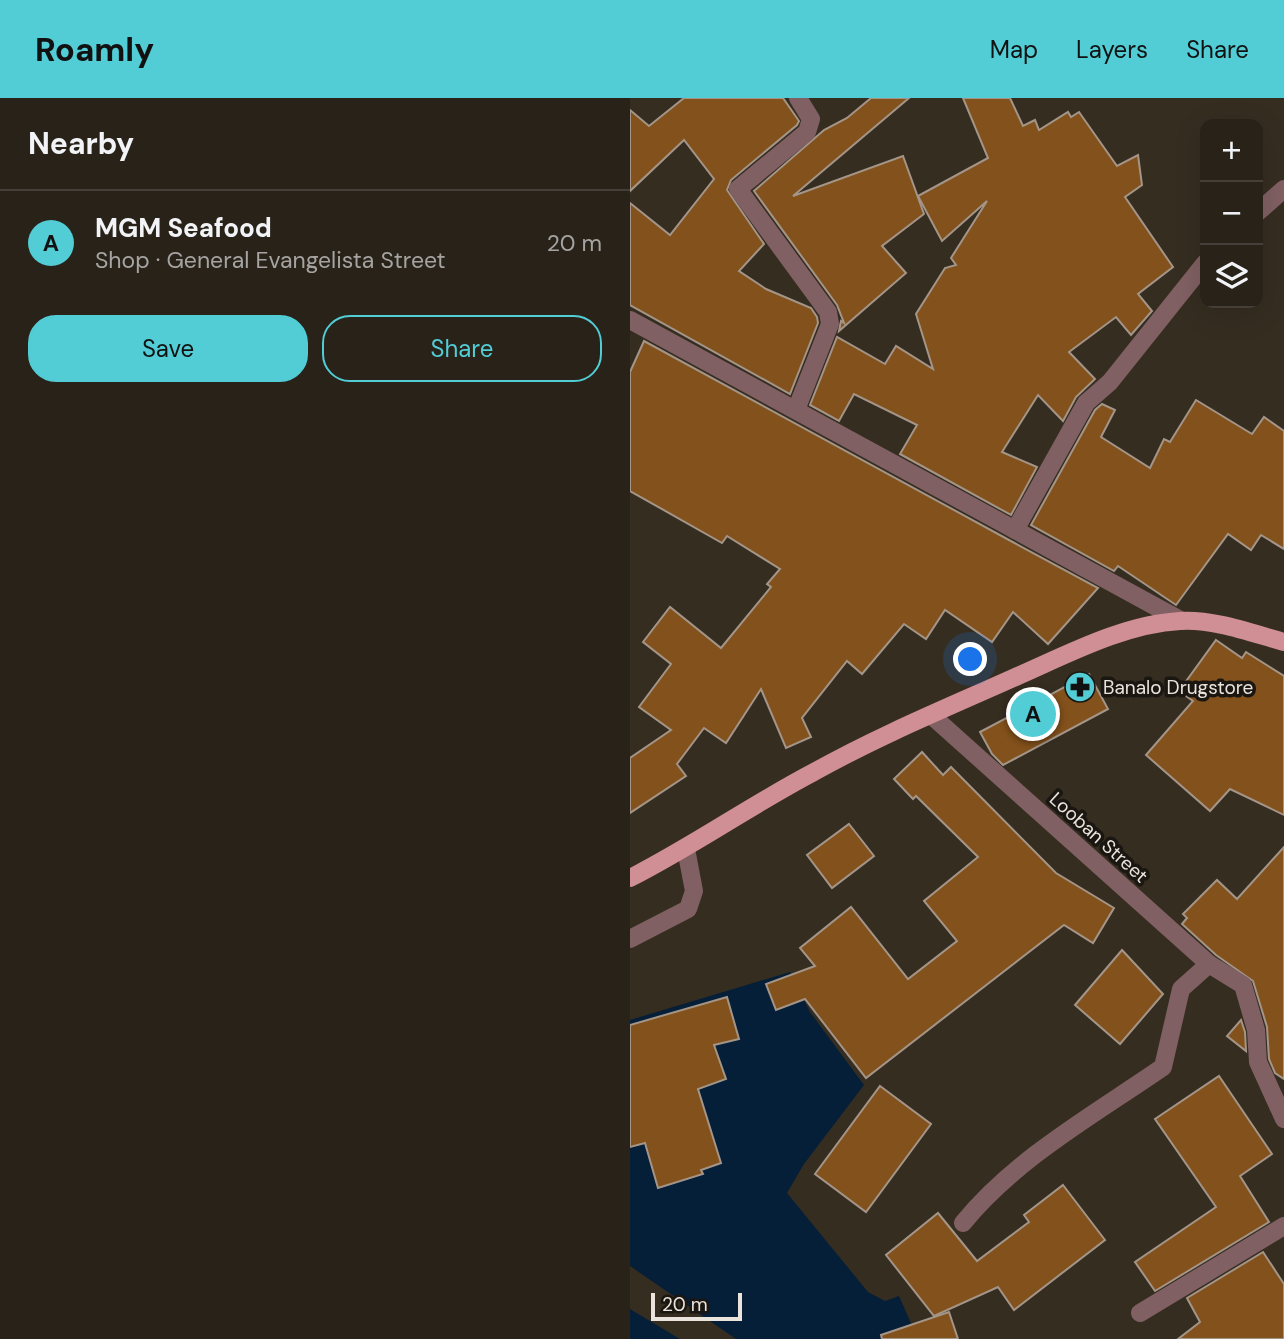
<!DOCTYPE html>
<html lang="en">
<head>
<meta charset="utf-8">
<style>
  body { margin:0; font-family:"DM Sans",sans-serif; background:#302a22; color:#f1f3f6 }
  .controls { position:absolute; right:21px; top:21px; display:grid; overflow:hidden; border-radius:14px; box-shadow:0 7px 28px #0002 }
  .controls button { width:63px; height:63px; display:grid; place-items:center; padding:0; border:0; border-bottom:2px solid #443f38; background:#282219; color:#f1f3f6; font:35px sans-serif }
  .scale { position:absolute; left:21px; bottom:18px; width:91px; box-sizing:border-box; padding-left:7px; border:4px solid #ebe4dd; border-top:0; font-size:19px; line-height:24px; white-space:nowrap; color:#ebe4dd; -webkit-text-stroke:5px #1a1611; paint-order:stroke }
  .you { position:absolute; left:341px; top:562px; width:24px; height:24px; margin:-18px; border:5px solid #fff; border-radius:50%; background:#1a73e8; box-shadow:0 0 0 10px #1a73e833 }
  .badge { display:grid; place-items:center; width:46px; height:46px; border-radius:50%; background:#52ccd5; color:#111; font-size:23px; font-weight:700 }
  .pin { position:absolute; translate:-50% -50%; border:4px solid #fff; box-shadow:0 2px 7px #0006 }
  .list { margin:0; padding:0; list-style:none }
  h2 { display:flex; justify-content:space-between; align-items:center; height:91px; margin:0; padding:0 28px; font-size:30px }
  h2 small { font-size:23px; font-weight:400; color:#a5a4a2 }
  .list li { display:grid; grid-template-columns:46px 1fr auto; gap:21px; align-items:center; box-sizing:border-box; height:105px; padding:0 28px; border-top:2px solid #443f38 }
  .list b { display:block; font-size:26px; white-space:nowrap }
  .list p { margin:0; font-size:23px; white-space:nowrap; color:#a5a4a2 }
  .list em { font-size:23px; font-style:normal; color:#a5a4a2 }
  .actions { display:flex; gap:14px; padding:21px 28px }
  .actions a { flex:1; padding:16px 0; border:2px solid #52ccd5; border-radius:28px; text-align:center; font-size:24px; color:#52ccd5 }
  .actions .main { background:#52ccd5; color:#111 }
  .icon { flex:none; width:38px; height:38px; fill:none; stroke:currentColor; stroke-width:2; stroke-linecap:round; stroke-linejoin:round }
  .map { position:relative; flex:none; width:654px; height:1241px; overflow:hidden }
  header { display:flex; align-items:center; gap:42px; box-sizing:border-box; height:98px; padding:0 35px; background:#52ccd5; color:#111 }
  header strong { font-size:33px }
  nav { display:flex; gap:38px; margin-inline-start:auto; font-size:24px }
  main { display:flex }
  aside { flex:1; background:#282219 }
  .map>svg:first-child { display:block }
  .water { fill:#051f38 }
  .building { fill:#83511b; stroke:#a49589; stroke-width:2 }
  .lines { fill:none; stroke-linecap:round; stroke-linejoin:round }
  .minor { stroke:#806062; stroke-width:18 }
  .major { stroke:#d08e95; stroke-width:18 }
  .labels { text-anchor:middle; stroke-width:7; stroke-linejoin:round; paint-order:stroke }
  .poi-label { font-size:19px; fill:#ebe4dd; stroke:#1a1611; text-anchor:start }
  .street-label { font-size:19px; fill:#ebe4dd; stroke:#1a1611 }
</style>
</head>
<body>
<header>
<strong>Roamly</strong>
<nav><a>Map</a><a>Layers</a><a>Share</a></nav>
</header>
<main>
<aside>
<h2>Nearby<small></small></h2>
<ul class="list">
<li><span class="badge">A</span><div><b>MGM Seafood</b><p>Shop · General Evangelista Street</p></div><em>20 m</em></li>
</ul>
<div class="actions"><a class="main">Save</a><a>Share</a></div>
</aside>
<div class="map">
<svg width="654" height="1241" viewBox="0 0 654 1241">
  <rect width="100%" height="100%" fill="#362d21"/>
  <!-- water -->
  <g class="water">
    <polygon points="160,874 180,914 234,987 174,1066 157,1095 238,1194 255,1203 269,1198 288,1241 106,1241 0,1168 0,922"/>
    <polygon points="0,1211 50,1241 0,1241"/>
  </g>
  <!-- building -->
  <g class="building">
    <polygon points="54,0 153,0 169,23 167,27 101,82 97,92 134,146 109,173 136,191 181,210 187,219 188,225 160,296 0,207 0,105 40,137 84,81 54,42 0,93 0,12 19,28"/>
    <polygon points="241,0 279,0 163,98 273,58 294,116 252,148 276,175 209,233 211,223 214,225 207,207 124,93 194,32 217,20"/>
    <polygon points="333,0 380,0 393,28 405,22 409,32 438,14 441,19 449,14 487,68 508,57 512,87 495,99 543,169 508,196 522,213 501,237 486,219 439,254 465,281 446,299 433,323 408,297 372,354 407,369 381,417 270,356 287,327 224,296 209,323 180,307 207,239 255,266 266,248 303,271 286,216 315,170 326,167 321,160 357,103 312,143 288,98 358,60"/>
    <polygon points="14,243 379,442 468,490 418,546 383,514 362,544 315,512 296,541 274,526 232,576 217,563 172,620 181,639 156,650 131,591 96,645 74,630 47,666 56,678 0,715 0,660 41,632 9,609 41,566 13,544 40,509 91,550 141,489 137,486 150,471 97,438 92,445 0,393 0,274"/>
    <polygon points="566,302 622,336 634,319 654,333 654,451 631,437 621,452 598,436 546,507 488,468 484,473 401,427 465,312 472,306 485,312 471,339 520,370 534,341 540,344"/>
    <polygon points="586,542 612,560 616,554 654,578 654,717 600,691 580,713 516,657 563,603 549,593"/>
    <polygon points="459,576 478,611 373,667 362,656 350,634"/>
    <polygon points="292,654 313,677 321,669 426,775 484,810 463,845 434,827 236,980 175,901 146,912 136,886 185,868 170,850 221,809 278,881 327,843 294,803 348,759 286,698 283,701 264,681"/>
    <polygon points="219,726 244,758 202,790 177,757"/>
    <polygon points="654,749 654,981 645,975 639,961 637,929 623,883 586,857 552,826 557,820 553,816 587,782 607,801"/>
    <polygon points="492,852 533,896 490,946 445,907"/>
    <polygon points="97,899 109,941 84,947 96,981 68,991 91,1065 71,1072 73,1076 28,1090 15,1045 0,1049 0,927"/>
    <polygon points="611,922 615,934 616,953 597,938"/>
    <polygon points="589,978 642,1056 610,1078 639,1124 525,1193 505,1164 586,1109 525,1021"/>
    <polygon points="250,988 301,1026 236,1114 185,1076"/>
    <polygon points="433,1087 475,1142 384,1212 368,1189 304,1218 256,1157 308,1115 347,1163 399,1124 394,1117"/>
    <polygon points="633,1154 654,1186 654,1241 548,1241 570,1224 557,1200"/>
    <polygon points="319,1214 328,1241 252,1241 251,1237"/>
  </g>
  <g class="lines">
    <!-- minor -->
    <g class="minor">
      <polyline points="628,114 654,91"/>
      <polyline points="0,222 552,523"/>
      <polyline points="166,312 200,226 198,214 108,91 177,34 181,21 168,0"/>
      <polyline points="385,432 456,305 480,284 575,165"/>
      <polyline points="301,617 579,866 613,887 626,932 628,964 654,1021"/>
      <polyline points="0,841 58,811 64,793 56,751"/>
      <path d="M333 1125C386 1060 465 1016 533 969L551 891 579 866"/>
      <polyline points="510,1215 654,1128"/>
    </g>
    <!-- major -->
    <path class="major" d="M0 780C63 748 121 707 184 674 250 637 321 608 390 577 440 555 495 526 550 523 585 521 621 535 654 544"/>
  </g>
  <!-- icons -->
  <defs>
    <g id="pharmacy-disc" transform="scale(1.575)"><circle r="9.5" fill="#52ccd5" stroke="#1a1611"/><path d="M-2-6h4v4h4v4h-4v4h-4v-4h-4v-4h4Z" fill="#111"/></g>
  </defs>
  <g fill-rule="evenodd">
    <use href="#pharmacy-disc" x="450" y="589"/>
  </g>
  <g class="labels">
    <!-- poi labels -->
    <g class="poi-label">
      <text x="473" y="596">Banalo Drugstore</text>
    </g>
    <!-- street labels -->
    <g class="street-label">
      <text transform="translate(469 739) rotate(42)" y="7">Looban Street</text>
    </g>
  </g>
</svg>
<div class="controls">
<button>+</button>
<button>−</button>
<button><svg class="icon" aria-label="layers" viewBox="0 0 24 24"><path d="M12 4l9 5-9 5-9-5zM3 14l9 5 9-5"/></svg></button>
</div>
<div class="scale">20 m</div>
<div class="you"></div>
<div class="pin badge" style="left:403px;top:616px">A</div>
</div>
</main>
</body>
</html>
